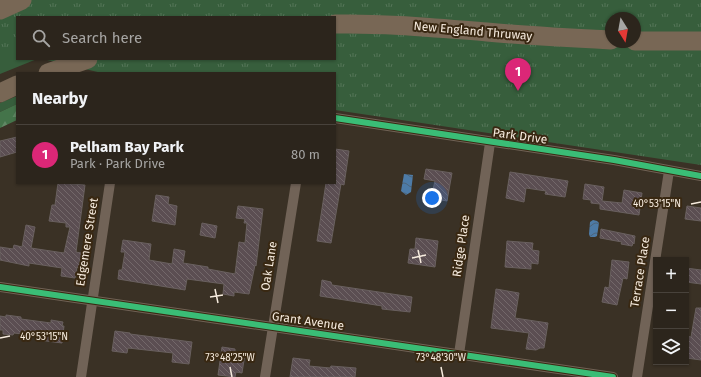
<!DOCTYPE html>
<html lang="en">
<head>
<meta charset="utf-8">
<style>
  body { margin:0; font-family:"Fira Sans",sans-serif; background:#383129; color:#f1f3f6 }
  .controls { position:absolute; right:12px; bottom:12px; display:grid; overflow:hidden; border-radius:0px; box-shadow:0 1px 3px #0004 }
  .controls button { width:36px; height:36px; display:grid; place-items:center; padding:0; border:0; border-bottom:1px solid #48423b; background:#2c251c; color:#f1f3f6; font:20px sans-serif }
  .compass { position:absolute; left:605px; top:12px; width:36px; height:36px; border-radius:50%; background:#2c251c; box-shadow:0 1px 3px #0004; rotate:169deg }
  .you { position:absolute; left:432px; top:198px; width:14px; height:14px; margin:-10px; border:3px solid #fff; border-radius:50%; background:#1a73e8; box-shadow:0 0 0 6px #1a73e833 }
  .badge { display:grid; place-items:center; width:26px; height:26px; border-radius:50%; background:#db2777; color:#fff; font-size:13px; font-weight:700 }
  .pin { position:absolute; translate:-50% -33px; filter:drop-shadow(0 1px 2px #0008) }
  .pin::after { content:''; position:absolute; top:21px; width:14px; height:12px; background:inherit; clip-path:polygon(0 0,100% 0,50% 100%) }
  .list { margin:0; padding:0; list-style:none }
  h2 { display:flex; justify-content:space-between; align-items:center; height:52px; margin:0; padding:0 16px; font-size:17px }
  h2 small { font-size:13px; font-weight:400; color:#a6a5a3 }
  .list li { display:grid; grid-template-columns:26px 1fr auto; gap:12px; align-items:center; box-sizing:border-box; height:60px; padding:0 16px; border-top:1px solid #48423b }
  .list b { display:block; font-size:15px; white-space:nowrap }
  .list p { margin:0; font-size:13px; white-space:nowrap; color:#a6a5a3 }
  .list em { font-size:13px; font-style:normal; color:#a6a5a3 }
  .icon { flex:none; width:22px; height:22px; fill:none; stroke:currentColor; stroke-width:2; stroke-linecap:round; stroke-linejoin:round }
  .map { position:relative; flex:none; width:701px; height:377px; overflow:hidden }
  .search { position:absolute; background:#2c251c; box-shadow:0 1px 3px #0004; left:16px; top:16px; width:320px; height:44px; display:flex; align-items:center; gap:10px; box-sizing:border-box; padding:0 14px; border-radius:0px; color:#a6a5a3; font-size:15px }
  .panel { position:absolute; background:#2c251c; box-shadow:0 1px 3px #0004; left:16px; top:72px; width:320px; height:112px; border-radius:0px }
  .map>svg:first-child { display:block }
  .grass { fill:#375e3c }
  .forest { fill:url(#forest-firs) }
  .park { fill:url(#park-tufts); fill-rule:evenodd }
  .water { fill:url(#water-waves) }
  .building { fill:url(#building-back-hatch); stroke:#69605f }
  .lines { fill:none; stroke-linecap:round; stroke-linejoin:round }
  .street { stroke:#716357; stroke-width:10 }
  .highway { stroke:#786755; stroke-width:19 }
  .cycleway-casing { stroke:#392812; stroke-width:8 }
  .cycleway { stroke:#3abd76; stroke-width:6 }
  .ticks { fill:none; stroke:#f7ecdf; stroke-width:1.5 }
  .labels { text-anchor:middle; stroke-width:4; stroke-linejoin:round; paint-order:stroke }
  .street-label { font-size:12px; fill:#f7ecdf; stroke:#392812 }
  .ticks-label { font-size:10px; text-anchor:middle; fill:#f7ecdf; stroke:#392812; stroke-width:4; stroke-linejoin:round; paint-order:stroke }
</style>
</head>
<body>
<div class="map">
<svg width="701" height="377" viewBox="0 0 701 377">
  <defs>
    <pattern id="forest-firs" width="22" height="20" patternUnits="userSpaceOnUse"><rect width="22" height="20" fill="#44744a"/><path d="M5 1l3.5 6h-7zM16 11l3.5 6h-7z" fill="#608864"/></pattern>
    <pattern id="park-tufts" width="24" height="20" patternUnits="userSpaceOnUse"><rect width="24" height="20" fill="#375e3c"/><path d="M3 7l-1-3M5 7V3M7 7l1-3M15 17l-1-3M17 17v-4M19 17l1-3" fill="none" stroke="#557558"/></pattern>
    <pattern id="water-waves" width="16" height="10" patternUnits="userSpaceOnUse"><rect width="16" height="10" fill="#4d7ba7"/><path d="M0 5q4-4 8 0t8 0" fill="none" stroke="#4c647a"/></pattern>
    <pattern id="building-back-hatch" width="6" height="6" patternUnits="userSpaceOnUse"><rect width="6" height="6" fill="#5b4e52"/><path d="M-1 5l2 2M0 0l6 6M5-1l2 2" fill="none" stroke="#73686a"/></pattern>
  </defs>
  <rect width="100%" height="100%" fill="#3a3125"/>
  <!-- grass -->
  <g class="grass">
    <polygon points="17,24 17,59 37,59 0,74 0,31"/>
    <polygon points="17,96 17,104 0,112 0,103"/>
  </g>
  <!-- forest -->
  <polygon class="forest" points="17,104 17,120 0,128 0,112"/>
  <!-- park -->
  <path class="park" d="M0 0H701V165L335 110V73H102L43 59H335V17H17V53L0 49ZM611 18H635V42H611Z"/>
  <!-- water -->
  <g class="water">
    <polygon points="404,174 413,175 411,192 406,195 401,191"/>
    <polygon points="593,220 597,221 599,223 597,236 595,237 590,237 589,234 590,222"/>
  </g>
  <!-- building -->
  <g class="building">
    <polygon points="17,137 17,152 0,157 0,141"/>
    <polygon points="335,149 349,151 344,185 341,184 331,243 317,241 326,183 337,183 335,183"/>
    <polygon points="426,169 452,173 447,201 436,199 436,195 432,194 435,181 424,179"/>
    <polygon points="510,172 568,181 565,197 545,194 546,191 526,188 524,202 506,198"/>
    <polygon points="58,183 85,185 76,252 81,253 79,268 77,267 75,278 61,276 62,268 29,263 29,266 0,260 0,247 13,249 14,245 22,247 26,225 35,227 31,248 64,253 70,227 66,227 66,223 49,221 52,205 55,205"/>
    <polygon points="585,184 604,187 602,201 622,203 624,190 642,193 639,215 600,209 600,204 591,203 591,200 583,199"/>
    <polygon points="156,195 169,197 168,204 177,206 175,225 152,221"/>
    <polygon points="238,206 263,209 256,266 255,265 249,294 234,292 234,296 223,294 224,284 187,279 185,290 118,279 119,270 122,270 125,252 121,252 123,240 151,244 149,260 172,264 174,249 185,251 183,263 208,267 208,269 235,274 239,242 245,243 247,223 244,223 245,219 236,218"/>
    <polygon points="687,206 701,208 701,221 685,219"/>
    <polygon points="202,223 217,226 215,238 200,235"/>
    <polygon points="601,229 635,236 634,244 633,243 632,246 621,244 622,242 600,238"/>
    <polygon points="416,238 438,241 435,267 408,263 410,249 415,249"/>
    <polygon points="507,241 533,243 532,250 539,251 538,264 531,263 531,269 505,267"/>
    <polygon points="612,260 629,262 627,279 623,278 617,305 602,302 605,287 609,288"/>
    <polygon points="686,268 701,270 701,284 686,282"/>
    <polygon points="322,280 331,282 332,285 412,297 410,312 382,309 382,306 320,296"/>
    <polygon points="496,289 519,293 515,318 548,323 544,348 540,348 536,350 526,349 529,333 491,328"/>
    <polygon points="696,308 701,308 701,360 686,358 686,336 691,337"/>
    <polygon points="6,315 21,317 21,319 51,323 51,320 63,322 62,326 64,326 62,343 39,340 39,336 14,333 13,335 3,334 3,330 0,330 0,316 6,317"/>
    <polygon points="115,331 130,333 130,334 192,342 189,364 172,362 173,353 128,348 127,353 112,351"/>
    <polygon points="222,347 235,349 235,352 245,354 242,373 236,372 235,377 218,375"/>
    <polygon points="293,358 310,360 309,366 330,368 331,366 356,368 355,377 290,377"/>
  </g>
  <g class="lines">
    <!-- street -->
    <g class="street">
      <polyline points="335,118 614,160 701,176"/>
      <polyline points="0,287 613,377"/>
      <polyline points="459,354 490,143"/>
      <polyline points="81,377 110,183"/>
      <polyline points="265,377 296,183"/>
      <polyline points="637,377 669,171"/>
    </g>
    <!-- highway -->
    <g class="highway">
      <polyline points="0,10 22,0"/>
      <path d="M335 24C386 23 436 28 487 32 528 36 569 38 611 40"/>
      <polyline points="635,41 701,41"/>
      <polyline points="48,73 88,59"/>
      <polyline points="0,93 17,85"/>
    </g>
    <!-- cycleway casing -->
    <g class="cycleway-casing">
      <g id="cycleway">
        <polyline points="335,118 614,160 701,176"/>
        <polyline points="0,287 613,377"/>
      </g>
    </g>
    <!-- cycleway -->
    <use href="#cycleway" class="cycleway"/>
  </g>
  <!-- ticks -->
  <path class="ticks" d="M691 204 701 202M418 250 421 263M412 258 426 255M215 289 218 303M210 297 223 295M0 338 10 336M230 367 232 377M441 367 443 377"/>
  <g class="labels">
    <!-- street labels -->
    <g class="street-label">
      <text transform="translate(473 31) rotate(5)" y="4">New England Thruway</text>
      <text transform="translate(520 136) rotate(8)" y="4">Park Drive</text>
      <text transform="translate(87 242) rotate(-81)" y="4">Edgemere Street</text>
      <text transform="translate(461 246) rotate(-82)" y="4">Ridge Place</text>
      <text transform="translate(269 266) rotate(-81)" y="4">Oak Lane</text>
      <text transform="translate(640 272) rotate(-81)" y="4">Terrace Place</text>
      <text transform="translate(308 321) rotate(8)" y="4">Grant Avenue</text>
    </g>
  </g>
  <g class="ticks-label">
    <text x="657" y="207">40°53'15"N</text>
    <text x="44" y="340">40°53'15"N</text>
    <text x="230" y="361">73°48'25"W</text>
    <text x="441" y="361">73°48'30"W</text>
  </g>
</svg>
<div class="controls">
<button>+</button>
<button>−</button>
<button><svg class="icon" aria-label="layers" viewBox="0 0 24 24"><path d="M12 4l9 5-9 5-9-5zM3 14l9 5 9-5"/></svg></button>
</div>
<svg class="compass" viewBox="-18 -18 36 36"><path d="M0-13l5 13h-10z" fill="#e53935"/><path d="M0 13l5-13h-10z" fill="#a6a5a3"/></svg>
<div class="you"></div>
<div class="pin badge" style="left:518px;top:91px">1</div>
<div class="search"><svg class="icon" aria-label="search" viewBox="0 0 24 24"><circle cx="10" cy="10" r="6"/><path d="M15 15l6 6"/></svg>Search here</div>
<section class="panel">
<h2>Nearby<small></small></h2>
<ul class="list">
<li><span class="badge">1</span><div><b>Pelham Bay Park</b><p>Park · Park Drive</p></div><em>80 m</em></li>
</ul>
</section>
</div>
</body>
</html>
